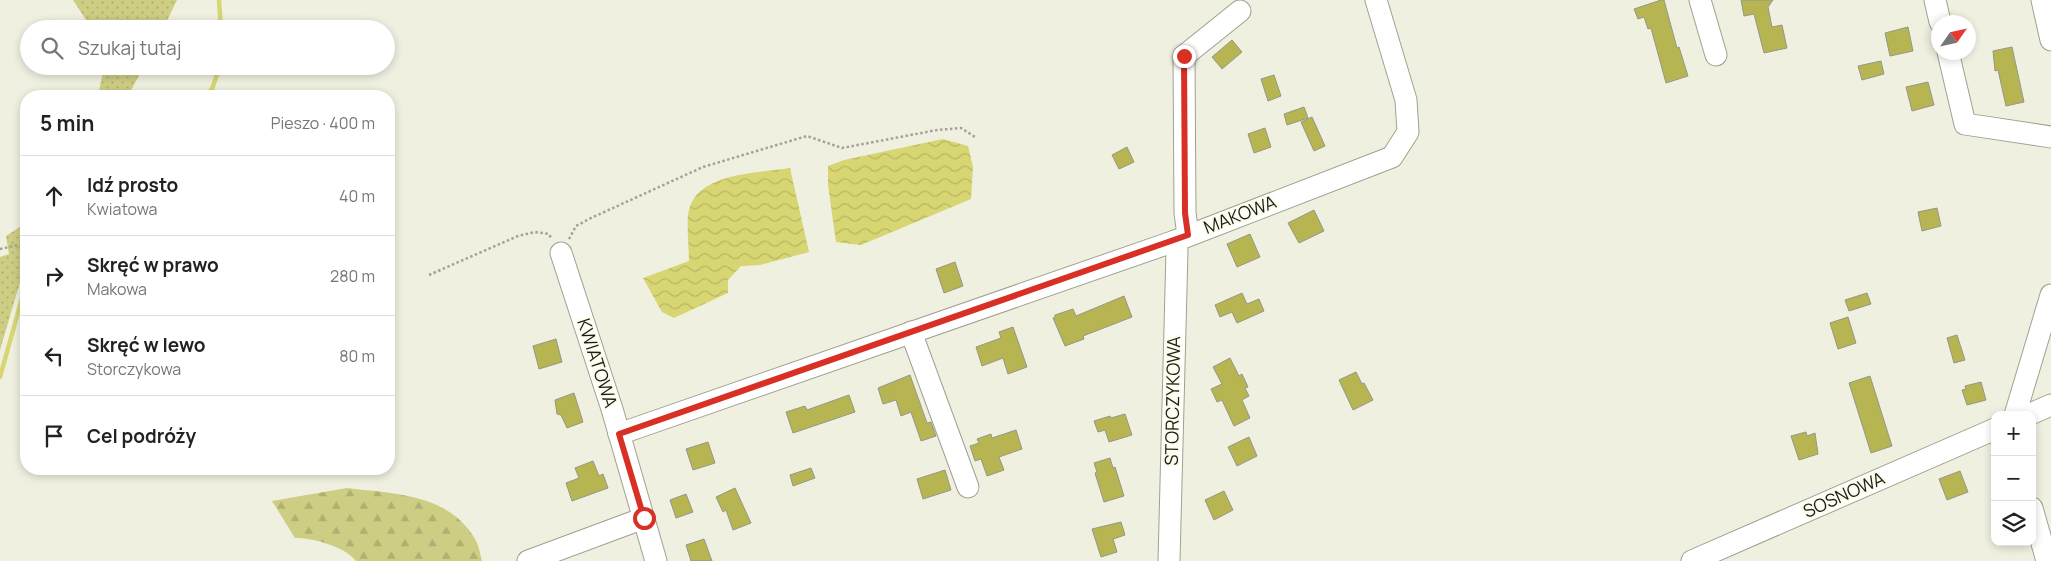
<!DOCTYPE html>
<html lang="pl">
<head>
<meta charset="utf-8">
<style>
  body { margin:0; font-family:Manrope,sans-serif; background:#f2f2f2; color:#222 }
  .controls { position:absolute; right:15px; bottom:15px; display:grid; overflow:hidden; border-radius:10px; box-shadow:0 2px 8px #0003 }
  .controls button { width:45px; height:45px; display:grid; place-items:center; padding:0; border:0; border-bottom:1px solid #e0e0e0; background:#fff; color:#222; font:25px sans-serif }
  .compass { position:absolute; left:1931px; top:15px; width:45px; height:45px; border-radius:50%; background:#fff; box-shadow:0 2px 8px #0003; rotate:56deg }
  .stop { position:absolute; width:15px; height:15px; margin:-11px; border:4px solid #d93025; border-radius:50%; background:#fff }
  .stop.end { background:#d93025; border-color:#fff; box-shadow:0 1px 5px #0008 }
  .list { margin:0; padding:0; list-style:none }
  h2 { display:flex; justify-content:space-between; align-items:center; height:65px; margin:0; padding:0 20px; font-size:21px }
  h2 small { font-size:16px; font-weight:400; color:#767676 }
  .list li { display:grid; grid-template-columns:32px 1fr auto; gap:15px; align-items:center; box-sizing:border-box; height:80px; padding:0 20px; border-top:1px solid #e0e0e0 }
  .list b { display:block; font-size:19px; white-space:nowrap }
  .list p { margin:0; font-size:16px; white-space:nowrap; color:#767676 }
  .list em { font-size:16px; font-style:normal; color:#767676 }
  .icon { flex:none; width:28px; height:28px; fill:none; stroke:currentColor; stroke-width:2; stroke-linecap:round; stroke-linejoin:round }
  .map { position:relative; flex:none; width:2051px; height:561px; overflow:hidden }
  .search { position:absolute; background:#fff; box-shadow:0 2px 8px #0003; left:20px; top:20px; width:375px; height:55px; display:flex; align-items:center; gap:12px; box-sizing:border-box; padding:0 18px; border-radius:28px; color:#767676; font-size:19px }
  .panel { position:absolute; background:#fff; box-shadow:0 2px 8px #0003; left:20px; top:90px; width:375px; height:385px; border-radius:20px }
  .map>svg:first-child { display:block }
  .grass { fill:url(#grass-dots) }
  .forest { fill:url(#forest-firs) }
  .water { fill:url(#water-waves) }
  .lines { fill:none; stroke-linecap:round; stroke-linejoin:round }
  .stream { stroke:#d7d672; stroke-width:4.5 }
  .building { fill:#b6b551; stroke:#969788 }
  .minor-casing { stroke:#a0a191; stroke-width:23 }
  .path { stroke:#a2a296; stroke-width:2.5; stroke-dasharray:2.5 2.5; stroke-linecap:butt }
  .minor { stroke:#fff; stroke-width:21 }
  .route { stroke:#d93025; stroke-width:6 }
  .labels { text-anchor:middle; stroke-width:5; stroke-linejoin:round; paint-order:stroke }
  .street-label { font-size:18px; fill:#1d1d17; stroke:#fdfded }
</style>
</head>
<body>
<div class="map">
<svg width="2051" height="561" viewBox="0 0 2051 561">
  <defs>
    <pattern id="grass-dots" width="8" height="8" patternUnits="userSpaceOnUse" patternTransform="scale(1.25)"><rect width="8" height="8" fill="#cdcd84"/><path d="M2 2h.1M6 6h.1" fill="none" stroke="#b0b071" stroke-width="1.8" stroke-linecap="round"/></pattern>
    <pattern id="forest-firs" width="22" height="20" patternUnits="userSpaceOnUse" patternTransform="scale(1.25)"><rect width="22" height="20" fill="#cdcd84"/><path d="M5 1l3.5 6h-7zM16 11l3.5 6h-7z" fill="#b0b071"/></pattern>
    <pattern id="water-waves" width="16" height="10" patternUnits="userSpaceOnUse" patternTransform="scale(1.25)"><rect width="16" height="10" fill="#d7d672"/><path d="M0 5q4-4 8 0t8 0" fill="none" stroke="#b8b762"/></pattern>
  </defs>
  <rect width="100%" height="100%" fill="#eff0e0"/>
  <!-- grass -->
  <g class="grass">
    <polygon points="73,0 177,0 163,29 92,29"/>
    <polygon points="104,66 144,66 128,96 98,96"/>
    <polygon points="26,223 26,262 0,350 0,257 9,254 6,236"/>
  </g>
  <!-- forest -->
  <path class="forest" d="M347 488C394 494 448 493 475 539 479 545 480 554 482 561H356C344 546 313 538 295 538L272 501Z"/>
  <!-- water -->
  <g class="water">
    <polygon points="943,139 968,146 973,167 971,199 861,245 836,242 828,185 828,166 844,160"/>
    <path d="M790 168 809 252 760 265 741 266 728 280V293L674 318 662 312 643 278 689 261C689 248 686 220 689 210 698 172 759 173 790 168Z"/>
  </g>
  <g class="lines">
    <!-- stream -->
    <g class="stream">
      <polyline points="219,0 221,29"/>
      <polyline points="205,96 212,89 220,66"/>
      <polyline points="0,377 26,284"/>
    </g>
  </g>
  <!-- building -->
  <g class="building">
    <polygon points="1661,0 1664,0 1677,48 1679,47 1688,76 1666,83 1651,28 1648,29 1644,17 1638,19 1634,9"/>
    <polygon points="1741,0 1773,0 1768,7 1772,27 1782,25 1787,48 1764,53 1754,14 1744,16"/>
    <polygon points="1908,27 1913,51 1890,56 1885,33"/>
    <polygon points="1232,40 1242,52 1222,69 1212,57"/>
    <polygon points="2012,47 2024,102 2006,106 1998,70 1995,71 1993,51"/>
    <polygon points="1881,61 1884,74 1862,80 1858,66"/>
    <polygon points="1274,75 1281,96 1268,101 1261,79"/>
    <polygon points="1928,82 1934,105 1912,111 1906,87"/>
    <polygon points="1304,107 1308,118 1287,125 1284,114"/>
    <polygon points="1312,117 1325,146 1314,151 1301,122"/>
    <polygon points="1265,128 1271,147 1254,153 1248,134"/>
    <polygon points="1127,147 1134,162 1119,169 1112,155"/>
    <polygon points="1937,208 1941,226 1922,231 1918,212"/>
    <polygon points="1314,210 1324,231 1299,243 1288,223"/>
    <polygon points="1250,234 1260,257 1237,267 1227,244"/>
    <polygon points="955,262 963,286 944,293 936,269"/>
    <polygon points="1242,293 1247,304 1259,299 1264,311 1237,323 1232,312 1220,317 1215,305"/>
    <polygon points="1867,293 1871,304 1849,311 1845,300"/>
    <polygon points="1124,296 1132,317 1083,336 1084,339 1065,346 1053,318 1055,317 1055,315 1073,309 1076,316"/>
    <polygon points="1848,317 1856,343 1838,349 1830,323"/>
    <polygon points="1013,327 1027,367 1008,374 1003,358 982,366 976,347 1001,338 999,332"/>
    <polygon points="1957,335 1965,360 1954,363 1947,338"/>
    <polygon points="556,339 562,362 539,369 533,346"/>
    <polygon points="1230,358 1239,376 1242,374 1248,387 1245,388 1249,396 1242,400 1250,418 1234,426 1222,400 1217,402 1211,389 1222,384 1213,367"/>
    <polygon points="1356,372 1362,384 1364,383 1373,400 1353,410 1339,380"/>
    <polygon points="910,375 927,423 931,422 936,436 921,441 911,412 901,416 896,400 883,404 878,388"/>
    <polygon points="1870,376 1892,446 1871,453 1849,383"/>
    <polygon points="1981,382 1986,400 1967,405 1962,390 1966,389 1965,386"/>
    <polygon points="574,393 583,422 567,428 561,415 557,414 555,400"/>
    <polygon points="849,395 855,412 793,433 786,412 805,406 807,410"/>
    <polygon points="1125,414 1132,435 1109,442 1105,430 1098,432 1094,421 1110,416 1111,418"/>
    <polygon points="1016,430 1022,449 999,457 1004,470 987,476 981,459 975,461 970,446 979,443 977,439 991,434 992,438"/>
    <polygon points="1806,432 1807,436 1815,433 1818,454 1799,460 1791,436"/>
    <polygon points="1249,437 1257,456 1237,466 1228,447"/>
    <polygon points="708,442 715,463 693,470 686,449"/>
    <polygon points="1110,458 1113,468 1115,467 1124,496 1104,502 1095,473 1097,472 1094,463"/>
    <polygon points="593,461 599,476 603,474 608,488 572,501 566,483 579,478 575,468"/>
    <polygon points="811,468 815,478 793,486 790,475"/>
    <polygon points="945,470 951,490 923,499 917,479"/>
    <polygon points="1960,471 1968,492 1947,500 1939,479"/>
    <polygon points="735,488 751,523 733,530 726,510 723,512 716,497"/>
    <polygon points="1224,491 1233,510 1214,520 1205,500"/>
    <polygon points="686,494 693,512 676,518 670,500"/>
    <polygon points="1121,522 1125,535 1113,539 1117,552 1101,557 1092,529"/>
    <polygon points="704,539 712,561 691,561 686,545"/>
  </g>
  <g class="lines">
    <!-- minor casing -->
    <g class="minor-casing">
      <g id="minor">
        <polyline points="1700,0 1716,55"/>
        <polyline points="1935,0 1940,22"/>
        <polyline points="2042,0 2051,40"/>
        <polyline points="1948,52 1965,124 2051,137"/>
        <polyline points="1188,235 1185,213 1184,56 1240,11"/>
        <polyline points="561,253 612,409 656,561"/>
        <polyline points="911,332 968,487"/>
        <polyline points="2015,415 2051,295"/>
        <polyline points="2028,415 2051,405"/>
        <polyline points="619,434 1175,241 1392,157 1408,132 1406,100 1376,0"/>
        <polyline points="2032,508 2047,561"/>
        <polyline points="528,561 644,518"/>
        <polyline points="1169,561 1177,250 1175,241"/>
        <polyline points="1692,561 1995,429"/>
      </g>
    </g>
    <!-- path -->
    <g class="path">
      <polyline points="569,239 576,226 591,218 703,167 807,136 842,148 937,130 961,128 975,137"/>
      <polyline points="0,249 18,245 26,248"/>
      <polyline points="429,275 518,236 535,232 549,234 551,238"/>
    </g>
    <!-- minor -->
    <use href="#minor" class="minor"/>
  </g>
  <g class="lines">
    <!-- route -->
    <polyline class="route" points="644,518 619,434 1188,235 1185,213 1184,56"/>
  </g>
  <g class="labels">
    <!-- street labels -->
    <g class="street-label">
      <text transform="translate(1240 215) rotate(-21)" y="6">MAKOWA</text>
      <text transform="translate(597 363) rotate(72)" y="6">KWIATOWA</text>
      <text transform="translate(1173 401) rotate(-89)" y="6">STORCZYKOWA</text>
      <text transform="translate(1844 495) rotate(-24)" y="6">SOSNOWA</text>
    </g>
  </g>
</svg>
<div class="controls">
<button>+</button>
<button>−</button>
<button><svg class="icon" aria-label="layers" viewBox="0 0 24 24"><path d="M12 4l9 5-9 5-9-5zM3 14l9 5 9-5"/></svg></button>
</div>
<svg class="compass" viewBox="-18 -18 36 36"><path d="M0-13l5 13h-10z" fill="#e53935"/><path d="M0 13l5-13h-10z" fill="#767676"/></svg>
<div class="stop" style="left:644px;top:518px"></div>
<div class="stop end" style="left:1184px;top:56px"></div>
<div class="search"><svg class="icon" aria-label="search" viewBox="0 0 24 24"><circle cx="10" cy="10" r="6"/><path d="M15 15l6 6"/></svg>Szukaj tutaj</div>
<section class="panel">
<h2>5 min<small>Pieszo · 400 m</small></h2>
<ul class="list">
<li><svg class="icon" aria-label="ahead" viewBox="0 0 24 24"><path d="M12 20V5M6 11l6-6 6 6"/></svg><div><b>Idź prosto</b><p>Kwiatowa</p></div><em>40 m</em></li>
<li><svg class="icon" aria-label="right" viewBox="0 0 24 24"><path d="M7 20v-9h11M14 6l5 5-5 5"/></svg><div><b>Skręć w prawo</b><p>Makowa</p></div><em>280 m</em></li>
<li><svg class="icon" aria-label="left" viewBox="0 0 24 24"><path d="M17 20v-9H6M10 6l-5 5 5 5"/></svg><div><b>Skręć w lewo</b><p>Storczykowa</p></div><em>80 m</em></li>
<li><svg class="icon" aria-label="arrive" viewBox="0 0 24 24"><path d="M6 21V4h12l-3 4 3 4H6"/></svg><div><b>Cel podróży</b></div></li>
</ul>
</section>
</div>
</body>
</html>
